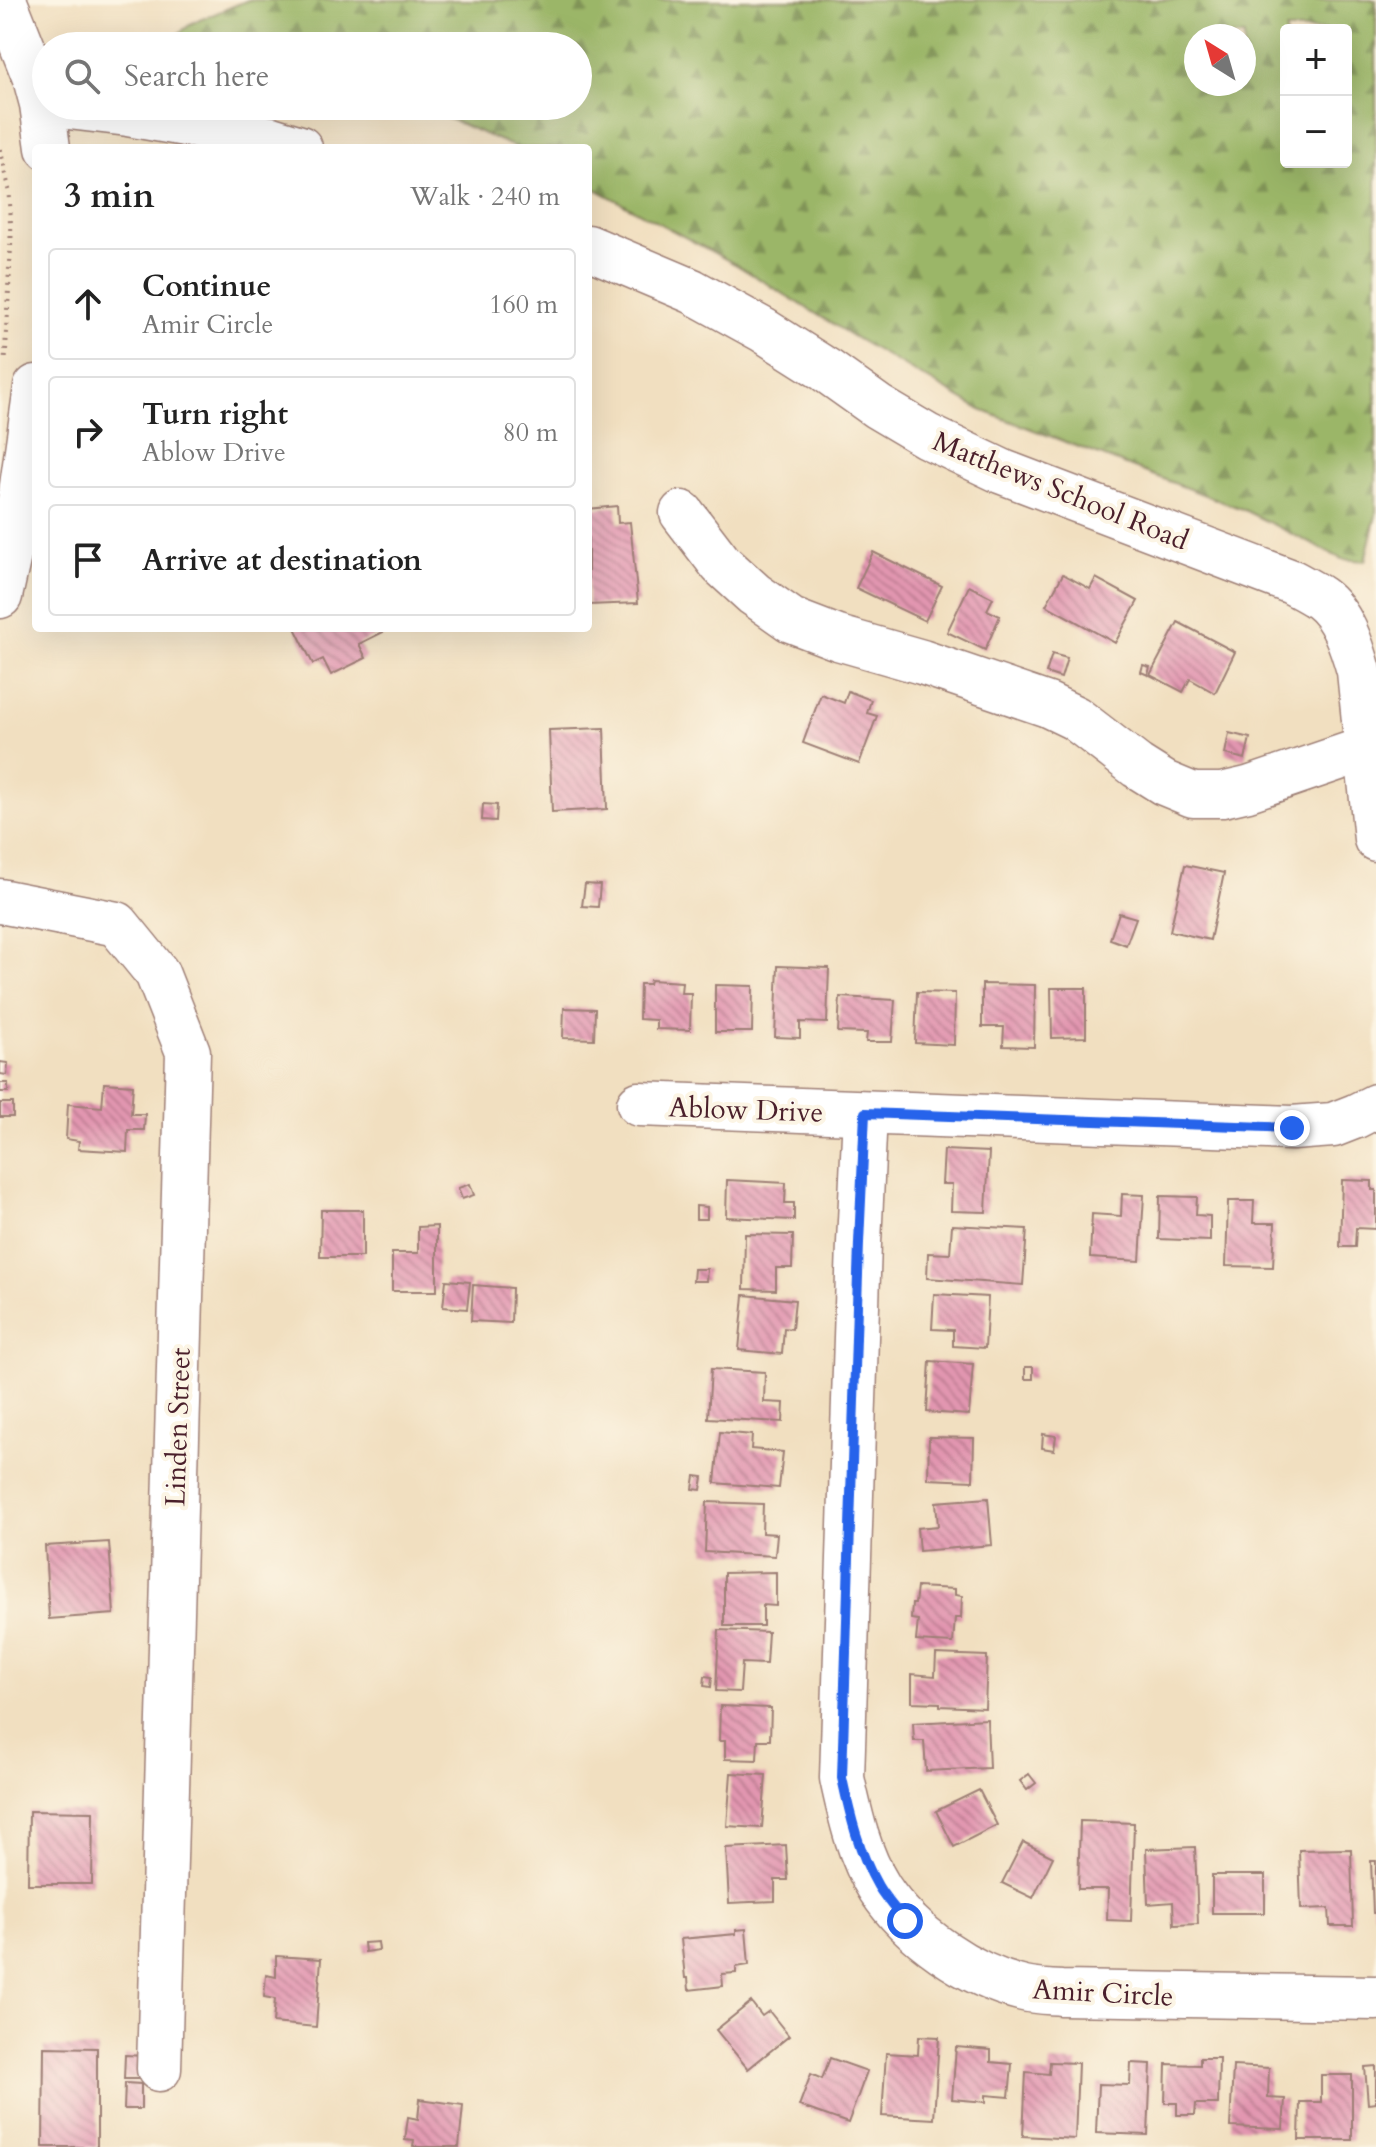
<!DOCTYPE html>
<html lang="en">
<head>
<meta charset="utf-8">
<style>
  body { margin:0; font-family:Cardo,serif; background:#f2f2f2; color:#222 }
  .controls { position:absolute; right:24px; top:24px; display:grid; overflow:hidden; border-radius:8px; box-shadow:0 8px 32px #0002 }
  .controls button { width:72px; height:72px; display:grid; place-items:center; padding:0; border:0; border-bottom:2px solid #e0e0e0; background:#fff; color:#222; font:40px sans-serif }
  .compass { position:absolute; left:1184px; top:24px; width:72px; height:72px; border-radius:50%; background:#fff; box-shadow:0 8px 32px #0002; rotate:323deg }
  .stop { position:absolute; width:24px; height:24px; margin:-18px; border:6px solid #2563eb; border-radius:50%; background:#fff }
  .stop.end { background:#2563eb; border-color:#fff; box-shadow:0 2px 8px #0008 }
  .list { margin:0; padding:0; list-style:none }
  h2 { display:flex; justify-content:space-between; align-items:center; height:104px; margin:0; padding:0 32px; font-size:34px }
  h2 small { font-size:26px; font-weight:400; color:#767676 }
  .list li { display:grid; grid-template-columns:52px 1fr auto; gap:24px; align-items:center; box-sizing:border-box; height:112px; margin:0 16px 16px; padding:0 16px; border:2px solid #e0e0e0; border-radius:8px }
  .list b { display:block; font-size:30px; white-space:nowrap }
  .list p { margin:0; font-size:26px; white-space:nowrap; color:#767676 }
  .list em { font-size:26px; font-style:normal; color:#767676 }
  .icon { flex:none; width:44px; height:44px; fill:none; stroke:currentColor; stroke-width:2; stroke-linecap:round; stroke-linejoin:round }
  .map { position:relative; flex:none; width:1376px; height:2147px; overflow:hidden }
  .search { position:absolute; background:#fff; box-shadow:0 8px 32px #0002; left:32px; top:32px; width:560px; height:88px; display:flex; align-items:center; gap:20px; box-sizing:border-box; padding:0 28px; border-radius:44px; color:#767676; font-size:30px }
  .panel { position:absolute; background:#fff; box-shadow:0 8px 32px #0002; left:32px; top:144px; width:560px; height:488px; border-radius:8px }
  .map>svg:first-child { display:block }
  .forest { fill:url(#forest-firs); stroke:#726a4a; stroke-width:2; fill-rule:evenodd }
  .building { fill:url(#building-back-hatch) }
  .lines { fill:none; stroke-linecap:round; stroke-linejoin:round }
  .minor-casing { stroke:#9e7f76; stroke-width:47 }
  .path { stroke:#9e7f76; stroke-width:5; stroke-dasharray:2 6; stroke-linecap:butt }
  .minor { stroke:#fff; stroke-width:44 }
  .route { stroke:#2563eb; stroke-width:10 }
  .labels { text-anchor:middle; stroke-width:8; stroke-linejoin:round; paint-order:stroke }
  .street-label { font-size:28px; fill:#4a1f2b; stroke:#fcf5e5 }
</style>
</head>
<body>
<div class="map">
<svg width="1376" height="2147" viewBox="0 0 1376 2147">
  <defs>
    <pattern id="forest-firs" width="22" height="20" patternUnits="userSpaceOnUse" patternTransform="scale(2)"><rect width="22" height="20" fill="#9bb668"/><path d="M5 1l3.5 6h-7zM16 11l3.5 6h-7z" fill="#809356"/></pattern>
    <pattern id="building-back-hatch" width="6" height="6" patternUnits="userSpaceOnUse" patternTransform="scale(2)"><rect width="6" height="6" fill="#e296b0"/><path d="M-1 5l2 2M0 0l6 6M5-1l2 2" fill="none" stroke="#b97a8f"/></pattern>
  </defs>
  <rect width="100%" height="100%" fill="#fcf5e5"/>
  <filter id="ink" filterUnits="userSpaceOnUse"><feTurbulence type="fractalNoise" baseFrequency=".0125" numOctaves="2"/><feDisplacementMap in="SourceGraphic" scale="16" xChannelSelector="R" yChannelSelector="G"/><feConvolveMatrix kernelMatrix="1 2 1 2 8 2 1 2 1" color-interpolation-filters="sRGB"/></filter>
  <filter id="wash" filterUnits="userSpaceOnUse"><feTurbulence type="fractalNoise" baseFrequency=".006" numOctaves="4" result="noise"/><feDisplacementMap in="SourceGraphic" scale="32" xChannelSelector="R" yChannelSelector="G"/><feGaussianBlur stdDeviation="1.8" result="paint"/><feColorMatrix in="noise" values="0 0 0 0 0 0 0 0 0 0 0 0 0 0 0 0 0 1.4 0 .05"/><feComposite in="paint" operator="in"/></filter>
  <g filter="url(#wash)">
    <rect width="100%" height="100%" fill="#f1dfc0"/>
    <!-- forest -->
    <path class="forest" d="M248 0H1376V515L1365 561 1342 559 1242 509 981 410 857 339 735 264 588 185V148H517L426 109 341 115 320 106H578V46H163L192 23ZM1346 30V162H1286V30ZM1196 36H1244V84H1196Z"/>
    <g id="blocks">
      <!-- building -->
      <g class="building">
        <polygon points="617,506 618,523 630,522 638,603 588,605 588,509"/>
        <polygon points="873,552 942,586 925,621 856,588"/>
        <polygon points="1063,574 1090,589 1096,578 1138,601 1115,643 1046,605"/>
        <polygon points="969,586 993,598 987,610 1000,616 985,650 947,632"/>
        <polygon points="1178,622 1235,652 1215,693 1190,679 1183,692 1150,675"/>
        <polygon points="295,628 391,628 359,644 366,658 331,675 323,659 313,664"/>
        <polygon points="1052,654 1067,658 1061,678 1046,673"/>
        <polygon points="1143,665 1150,667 1148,675 1141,672"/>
        <polygon points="848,691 871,700 867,713 877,716 859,764 803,743 821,694 844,703"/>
        <polygon points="604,728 607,809 552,812 549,730"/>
        <polygon points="1229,733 1250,738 1245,759 1225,754"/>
        <polygon points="483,804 497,805 496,821 482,820"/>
        <polygon points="1185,865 1224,873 1210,940 1170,931"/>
        <polygon points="585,884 600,885 598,907 582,906"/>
        <polygon points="1119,913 1136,918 1126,945 1110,939"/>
        <polygon points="778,966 829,968 827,1023 800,1022 800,1038 775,1037"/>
        <polygon points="650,980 682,982 681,993 691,993 690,1030 656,1029 656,1020 639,1019 640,984 649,984"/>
        <polygon points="982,984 1035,985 1034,1047 1003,1046 1004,1027 982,1027"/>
        <polygon points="715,985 753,986 752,1032 715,1032"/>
        <polygon points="1051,988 1086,988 1086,1037 1052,1038"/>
        <polygon points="917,992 955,993 954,1045 915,1043"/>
        <polygon points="840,997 895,1000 892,1042 866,1042 867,1033 838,1032"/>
        <polygon points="564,1008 595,1009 594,1039 563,1038"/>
        <polygon points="0,1062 8,1063 7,1075 0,1074"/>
        <rect x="0" y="1083" width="8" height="9"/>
        <polygon points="104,1083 133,1085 131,1114 145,1114 144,1130 128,1130 127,1152 78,1149 79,1141 66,1139 68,1104 102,1107"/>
        <rect x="0" y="1103" width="13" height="14"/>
        <polygon points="944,1150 989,1152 986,1212 951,1211 952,1184 942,1184"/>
        <polygon points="727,1180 786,1183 785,1203 794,1203 794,1220 726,1217"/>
        <polygon points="1342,1180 1372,1181 1372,1190 1376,1190 1376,1229 1356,1228 1355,1247 1340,1247"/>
        <polygon points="470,1184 474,1195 462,1199 458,1188"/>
        <polygon points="1122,1194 1144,1195 1140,1261 1090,1258 1092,1214 1121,1216"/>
        <polygon points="1160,1196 1197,1197 1196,1215 1210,1216 1210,1241 1159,1239"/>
        <polygon points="1228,1201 1254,1201 1253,1223 1275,1223 1273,1267 1226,1266"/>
        <polygon points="696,1206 707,1207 707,1219 696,1219"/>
        <polygon points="321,1210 363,1210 363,1257 320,1257"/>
        <polygon points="952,1225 1027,1229 1023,1285 927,1278 928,1253 950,1254"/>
        <polygon points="437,1226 437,1291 392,1291 392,1253 418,1253 418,1227"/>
        <polygon points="745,1234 793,1235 792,1268 776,1268 776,1290 744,1289"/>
        <polygon points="694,1269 707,1269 706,1281 693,1281"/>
        <polygon points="446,1280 470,1282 467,1309 443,1307"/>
        <polygon points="473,1285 512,1288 511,1323 471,1321"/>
        <polygon points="934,1294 988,1297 985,1348 953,1346 953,1330 932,1329"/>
        <polygon points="744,1295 795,1300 792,1329 784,1328 782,1354 739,1350"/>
        <polygon points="930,1361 973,1364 969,1415 927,1412"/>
        <rect x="1025" y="1367" width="8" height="12"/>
        <polygon points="711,1369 765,1372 764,1402 784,1403 783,1422 708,1418"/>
        <polygon points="720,1432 752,1435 751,1449 783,1452 779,1488 715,1483"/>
        <polygon points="1043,1434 1056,1436 1054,1450 1042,1448"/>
        <polygon points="929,1437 974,1438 973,1481 928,1479"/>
        <polygon points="695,1476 703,1477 701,1490 693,1489"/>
        <polygon points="988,1498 992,1545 919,1551 917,1528 938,1526 936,1502"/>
        <polygon points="707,1502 763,1504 762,1533 777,1534 775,1556 705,1552"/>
        <polygon points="109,1542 114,1614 49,1619 45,1546"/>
        <polygon points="776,1572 776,1606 763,1605 763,1626 724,1626 724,1573"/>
        <polygon points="917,1587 955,1589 955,1595 962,1596 961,1618 955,1618 953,1643 916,1641 918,1620 911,1619 912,1604 915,1604"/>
        <polygon points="719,1630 768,1632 766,1664 742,1663 740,1692 716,1691"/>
        <polygon points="936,1654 987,1656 985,1708 940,1706 940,1703 912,1702 912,1674 935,1676"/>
        <polygon points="705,1676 712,1677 711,1687 704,1686"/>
        <polygon points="720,1706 771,1708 770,1740 758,1740 757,1760 725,1759 725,1741 719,1741"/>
        <polygon points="987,1719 989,1768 926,1771 924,1741 914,1741 913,1723"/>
        <polygon points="731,1773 766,1775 762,1828 727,1826"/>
        <polygon points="1029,1774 1036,1783 1027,1790 1020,1781"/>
        <polygon points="979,1790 997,1825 954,1847 936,1811"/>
        <polygon points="29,1811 93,1812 92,1884 28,1884"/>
        <polygon points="1080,1821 1134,1823 1131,1921 1107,1920 1108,1889 1078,1889"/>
        <polygon points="1023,1842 1053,1857 1033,1898 1002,1883"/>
        <polygon points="786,1845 788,1880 775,1880 775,1901 729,1903 726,1848"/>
        <polygon points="1195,1847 1198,1924 1174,1925 1173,1902 1148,1904 1146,1849"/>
        <polygon points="1351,1849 1353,1926 1330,1926 1329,1908 1301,1909 1299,1850"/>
        <polygon points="1371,1861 1376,1861 1376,1913 1373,1913"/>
        <rect x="1212" y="1875" width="53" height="38"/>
        <polygon points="746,1929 749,1965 736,1967 736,1973 722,1974 723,1986 689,1990 688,1978 685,1978 681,1939 736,1934 736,1930"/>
        <polygon points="378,1942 379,1950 365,1952 364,1943"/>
        <polygon points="276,1956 321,1959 316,2027 273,2023 275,1999 264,1997 266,1975 276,1977"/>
        <polygon points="751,2002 762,2016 769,2011 789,2036 748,2069 716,2030"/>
        <polygon points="919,2036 939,2037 934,2119 882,2116 886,2053 918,2055"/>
        <polygon points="44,2047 97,2048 97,2147 43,2147"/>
        <polygon points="956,2047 991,2050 991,2062 1012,2064 1009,2097 986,2095 986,2102 952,2099"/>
        <polygon points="125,2055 145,2056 144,2079 124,2079"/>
        <polygon points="830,2058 867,2071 848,2123 799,2106 811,2074 822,2079"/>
        <polygon points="1200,2058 1219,2058 1218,2104 1196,2104 1195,2115 1177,2115 1177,2103 1165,2103 1166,2064 1200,2065"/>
        <polygon points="1050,2062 1078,2063 1075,2139 1023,2136 1026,2072 1049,2074"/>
        <polygon points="1131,2063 1151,2064 1148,2135 1096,2133 1098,2084 1130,2085"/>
        <polygon points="1233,2066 1269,2068 1268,2098 1285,2099 1283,2129 1230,2127"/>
        <polygon points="1376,2066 1376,2103 1368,2104 1365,2067"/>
        <polygon points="1321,2075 1352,2075 1352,2140 1299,2140 1300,2102 1321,2102"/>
        <polygon points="125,2083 141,2084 141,2109 124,2109"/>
        <polygon points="420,2099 463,2105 459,2147 413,2147 414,2141 405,2140 408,2117 418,2119"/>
      </g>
    </g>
  </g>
  <g filter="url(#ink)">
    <use href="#blocks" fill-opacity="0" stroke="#9e7f76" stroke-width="2"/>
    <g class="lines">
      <!-- minor casing -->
      <g class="minor-casing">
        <g id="minor">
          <polyline points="4,0 35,78 42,104 48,148"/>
          <polyline points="60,106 128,114 271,139 300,148"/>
          <path d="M588 247 692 291 763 330 826 370 878 407 927 436 1003 472 1292 582C1301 587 1311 592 1320 598 1342 614 1352 646 1359 671L1376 839"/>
          <polyline points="682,513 721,564 754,594 791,620 838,638 922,662 1048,705 1075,718 1137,766 1164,783 1193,795 1222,795 1248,789 1368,748"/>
          <polyline points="0,596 18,514 36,387"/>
          <polyline points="0,901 117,924 157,973 188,1052 159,2069"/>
          <polyline points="639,1104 1292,1128 1333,1125 1356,1116 1376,1106"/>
          <path d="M865 1113 859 1243 842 1778C850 1815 859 1856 880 1889 910 1935 970 1976 1024 1989 1036 1992 1049 1992 1061 1993L1376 1998"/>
        </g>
      </g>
      <!-- path -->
      <polyline class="path" points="0,149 9,191 11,236 5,362"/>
      <!-- minor -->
      <use href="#minor" class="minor"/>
    </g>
  </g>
  <g class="lines" filter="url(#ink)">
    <!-- route -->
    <path class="route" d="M905 1921C896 1910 885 1898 878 1886 859 1853 850 1815 842 1778L859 1243 865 1113 1292 1128"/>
  </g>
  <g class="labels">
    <!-- street labels -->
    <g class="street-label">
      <text transform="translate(1061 490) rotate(22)" y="10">Matthews School Road</text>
      <text transform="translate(746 1109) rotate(2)" y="10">Ablow Drive</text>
      <text transform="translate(177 1427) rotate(-88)" y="10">Linden Street</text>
      <text transform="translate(1103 1992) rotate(3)" y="10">Amir Circle</text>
    </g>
  </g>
</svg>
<div class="controls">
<button>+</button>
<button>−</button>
</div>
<svg class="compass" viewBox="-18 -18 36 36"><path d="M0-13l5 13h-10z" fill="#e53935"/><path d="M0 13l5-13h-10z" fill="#767676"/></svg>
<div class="stop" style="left:905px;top:1921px"></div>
<div class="stop end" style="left:1292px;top:1128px"></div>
<div class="search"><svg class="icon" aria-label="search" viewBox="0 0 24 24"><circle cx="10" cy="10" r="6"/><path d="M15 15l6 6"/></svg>Search here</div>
<section class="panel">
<h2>3 min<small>Walk · 240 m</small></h2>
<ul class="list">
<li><svg class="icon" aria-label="ahead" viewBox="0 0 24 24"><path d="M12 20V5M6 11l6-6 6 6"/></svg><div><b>Continue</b><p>Amir Circle</p></div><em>160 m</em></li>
<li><svg class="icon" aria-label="right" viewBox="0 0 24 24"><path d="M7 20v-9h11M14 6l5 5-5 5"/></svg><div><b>Turn right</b><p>Ablow Drive</p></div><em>80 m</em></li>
<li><svg class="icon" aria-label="arrive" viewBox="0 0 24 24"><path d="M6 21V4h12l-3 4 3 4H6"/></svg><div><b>Arrive at destination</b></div></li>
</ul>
</section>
</div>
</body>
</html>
